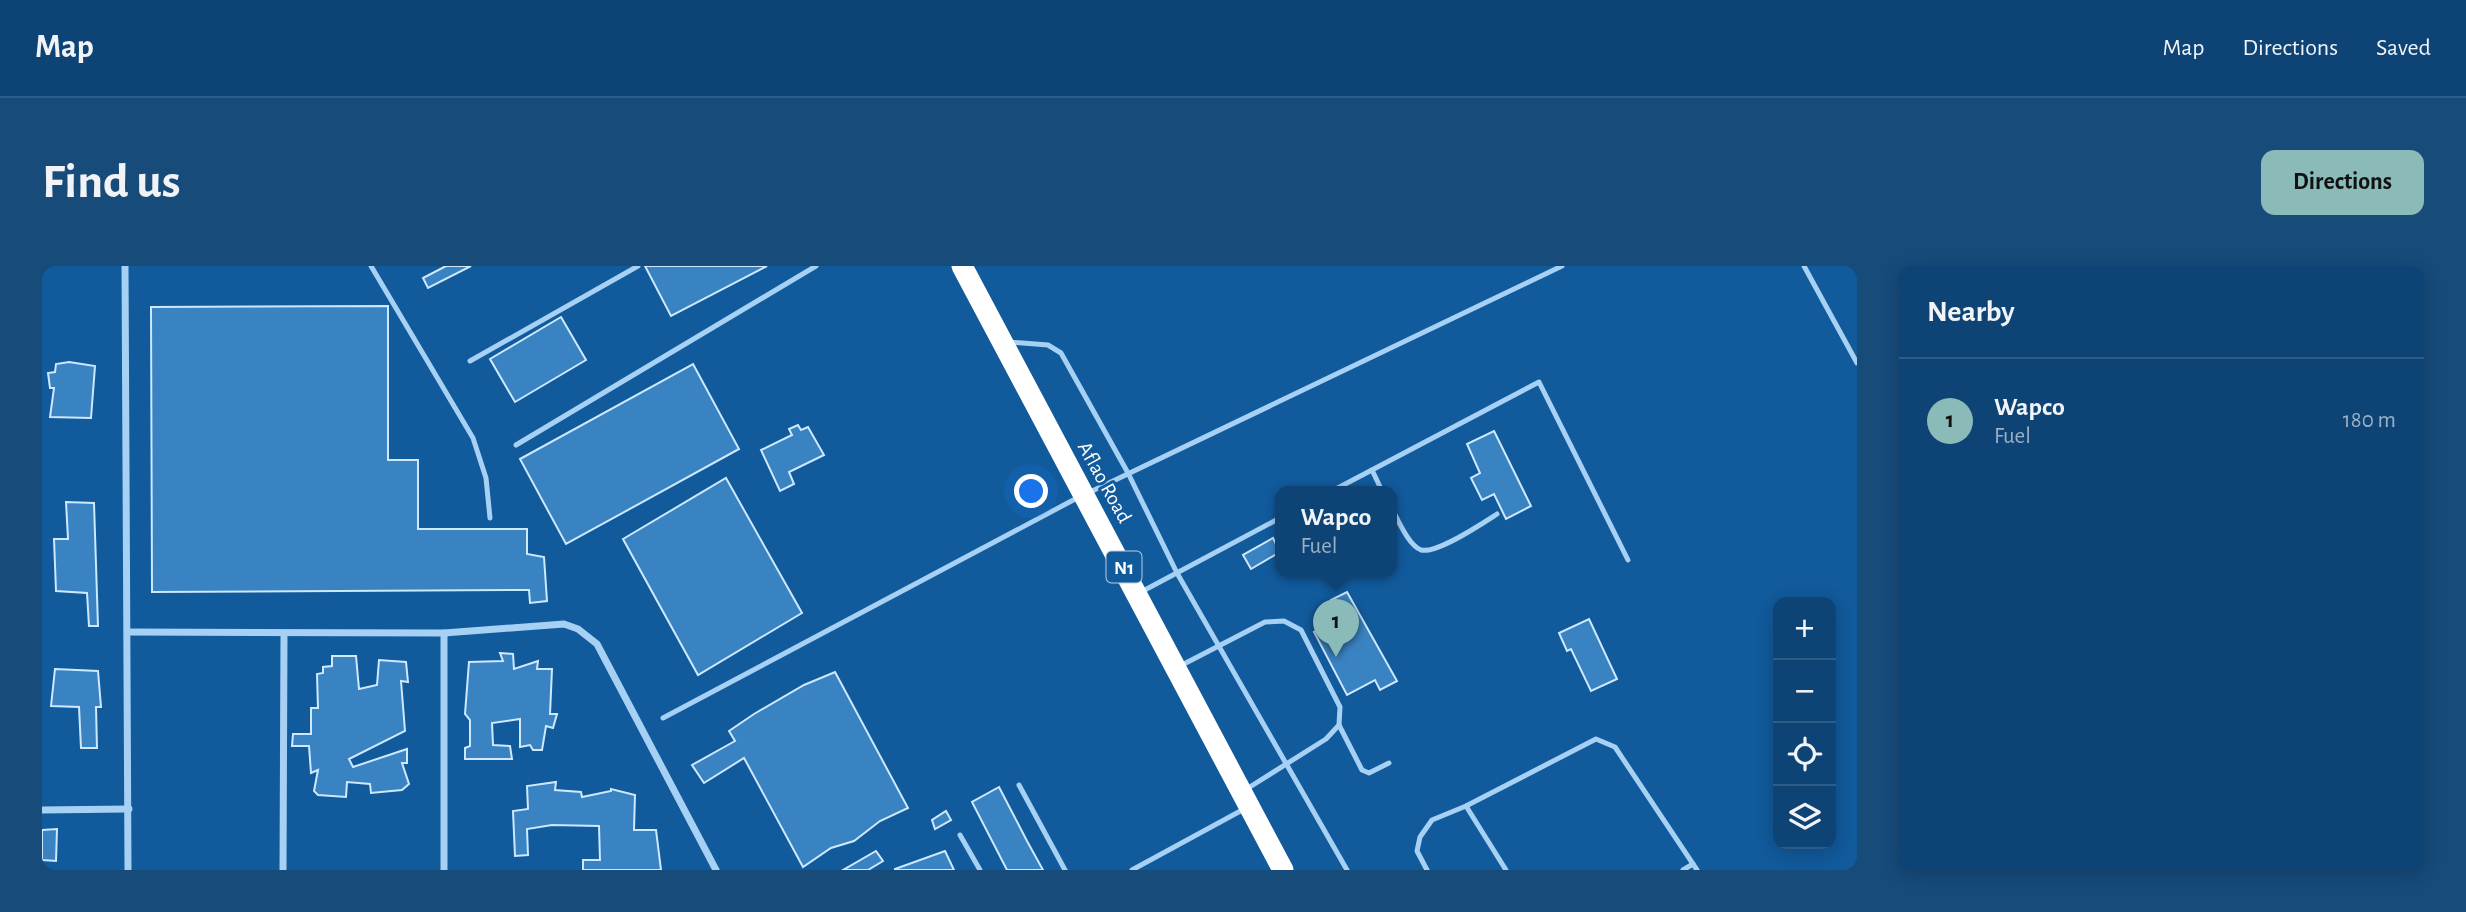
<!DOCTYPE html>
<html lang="en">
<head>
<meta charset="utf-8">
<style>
  body { margin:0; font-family:"Alegreya Sans",sans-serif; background:#164b7a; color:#f1f3f6 }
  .controls { position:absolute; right:21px; bottom:21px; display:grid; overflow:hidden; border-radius:14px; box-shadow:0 4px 18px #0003 }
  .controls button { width:63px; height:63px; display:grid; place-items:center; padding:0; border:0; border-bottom:2px solid #2d5c87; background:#0d4475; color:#f1f3f6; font:35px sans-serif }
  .you { position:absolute; left:990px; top:226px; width:24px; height:24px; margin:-18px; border:5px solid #fff; border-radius:50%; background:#1a73e8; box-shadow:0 0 0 10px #1a73e833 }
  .badge { display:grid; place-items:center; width:46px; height:46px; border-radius:50%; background:#8bbbb9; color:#111; font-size:23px; font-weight:700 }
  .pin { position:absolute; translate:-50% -58px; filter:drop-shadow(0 2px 4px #0008) }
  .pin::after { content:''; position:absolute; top:37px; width:24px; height:21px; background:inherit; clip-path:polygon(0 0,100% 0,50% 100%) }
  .popup { position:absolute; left:1233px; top:220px; width:122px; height:91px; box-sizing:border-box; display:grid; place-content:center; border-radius:14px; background:#0d4475; filter:drop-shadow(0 2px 5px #0005); font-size:23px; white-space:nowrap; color:#9ab0c5 }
  .popup b { font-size:26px; color:#f1f3f6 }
  .popup::after { content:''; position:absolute; left:50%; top:100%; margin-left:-14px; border:14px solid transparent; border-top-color:#0d4475 }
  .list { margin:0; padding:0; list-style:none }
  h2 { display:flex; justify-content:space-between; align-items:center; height:91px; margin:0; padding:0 28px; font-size:30px }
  h2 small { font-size:23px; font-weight:400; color:#9ab0c5 }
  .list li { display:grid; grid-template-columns:46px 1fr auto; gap:21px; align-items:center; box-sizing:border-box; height:126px; padding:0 28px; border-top:2px solid #2d5c87 }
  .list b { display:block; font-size:26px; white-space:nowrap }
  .list p { margin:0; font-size:23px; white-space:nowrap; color:#9ab0c5 }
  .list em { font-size:23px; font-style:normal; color:#9ab0c5 }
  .icon { flex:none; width:38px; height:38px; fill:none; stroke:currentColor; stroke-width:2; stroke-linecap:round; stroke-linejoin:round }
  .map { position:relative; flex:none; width:1815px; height:604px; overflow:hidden; border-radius:14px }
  header { display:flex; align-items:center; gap:42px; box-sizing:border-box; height:98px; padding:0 35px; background:#0d4475; border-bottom:2px solid #2d5c87 }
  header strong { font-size:33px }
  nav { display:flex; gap:38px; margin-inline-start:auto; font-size:24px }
  .intro { display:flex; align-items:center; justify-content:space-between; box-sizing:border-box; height:168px; padding:0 42px }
  h1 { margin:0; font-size:49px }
  .button { padding:18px 32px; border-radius:14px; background:#8bbbb9; color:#111; font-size:24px; font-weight:700 }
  main { display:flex; gap:42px; padding:0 42px }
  aside { flex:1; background:#0d4475; border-radius:14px; box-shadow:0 4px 18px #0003 }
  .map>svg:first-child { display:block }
  .building { fill:#3a83c3; stroke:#cee8fe; stroke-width:2 }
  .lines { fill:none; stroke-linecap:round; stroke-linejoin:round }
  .lane { stroke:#a6d0f4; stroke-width:5 }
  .street { stroke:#a6d0f4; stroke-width:7 }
  .highway { stroke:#fff; stroke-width:21 }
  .labels { text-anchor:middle; stroke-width:6; stroke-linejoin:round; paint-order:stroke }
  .shield { fill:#115a9c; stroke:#b8cee1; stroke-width:2 }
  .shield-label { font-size:19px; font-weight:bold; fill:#fff }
  .street-label { font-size:21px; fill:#fff; stroke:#115a9c }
</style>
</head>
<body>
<header>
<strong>Map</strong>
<nav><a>Map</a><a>Directions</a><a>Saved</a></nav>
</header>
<div class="intro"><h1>Find us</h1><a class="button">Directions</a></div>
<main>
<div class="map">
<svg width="1815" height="604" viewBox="0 0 1815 604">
  <rect width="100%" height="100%" fill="#115a9c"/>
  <!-- building -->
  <g class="building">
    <polygon points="404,0 429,0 386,22 381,12"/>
    <polygon points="603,0 725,0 629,50"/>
    <polygon points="346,40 346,194 376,194 376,263 485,263 485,288 502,291 505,335 488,337 487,324 110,326 109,41"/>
    <polygon points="519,51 544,94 473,136 448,93"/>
    <polygon points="27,96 53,100 49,152 8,151 12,122 8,122 6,107 13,106 14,98"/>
    <polygon points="651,98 697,183 524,278 478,193"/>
    <polygon points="756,159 759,164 766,161 782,189 747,206 752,218 738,225 719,184 750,169 747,163"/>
    <polygon points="1452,165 1489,240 1464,253 1452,228 1440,234 1429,212 1438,207 1425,178"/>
    <polygon points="684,212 760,347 656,409 581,273"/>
    <polygon points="24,236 52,237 56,360 47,360 45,327 14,325 12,273 26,273"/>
    <polygon points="1231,272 1238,286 1209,303 1201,289"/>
    <polygon points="1305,326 1355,415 1338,424 1333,414 1305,429 1272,366 1298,352 1289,334"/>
    <polygon points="1547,353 1575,413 1549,425 1529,383 1525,385 1517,367"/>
    <polygon points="458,387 471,388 472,403 496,395 495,403 510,403 508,448 515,448 511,462 504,460 500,484 491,484 488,479 478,481 478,453 450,457 451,479 468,480 470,493 423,493 423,482 428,480 428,454 423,448 427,396 461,395"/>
    <polygon points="290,390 314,390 317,423 335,419 337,394 364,396 366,416 359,415 363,465 307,493 311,501 365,483 365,497 360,497 367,518 360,524 329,527 328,518 305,516 304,531 276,529 272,525 276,504 269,507 267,480 250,480 251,468 269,468 269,442 276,442 275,408 281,407 281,401 290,400"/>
    <polygon points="13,403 56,405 59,441 54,441 55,482 39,482 37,441 9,440"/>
    <polygon points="793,406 866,542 838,555 812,575 789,582 761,601 702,492 662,517 650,499 693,475 687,465 712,448 762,419"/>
    <polygon points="514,516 513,524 539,526 540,531 569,525 569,523 593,529 592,564 614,564 619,604 541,604 541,594 558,594 557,560 510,559 485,563 486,589 473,590 471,545 486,543 485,520"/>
    <polygon points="957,521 985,575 1001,604 965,604 930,536"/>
    <polygon points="904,545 909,554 893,563 890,554"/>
    <polygon points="15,563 14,595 0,594 0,564"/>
    <polygon points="834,585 841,595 826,604 801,604"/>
    <polygon points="903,585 912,604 853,604 853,603"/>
  </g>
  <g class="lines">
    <!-- lane -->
    <g class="lane">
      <polyline points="329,0 431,172 444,212 448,252"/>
      <polyline points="1762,0 1815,97"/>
      <polyline points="966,76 1006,79 1019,87 1086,207 1135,307 1305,604"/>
      <polyline points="428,95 596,0"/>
      <polyline points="474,179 774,0"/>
      <polyline points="1330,204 1340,225"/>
      <polyline points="1290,225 1497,116 1586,294"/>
      <polyline points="1046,227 1520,0"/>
      <path d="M1350 243C1356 254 1367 280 1379 284 1395 288 1441 257 1455 248"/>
      <polyline points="1099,326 1238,252"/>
      <polyline points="1138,400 1223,356 1242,355 1259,364 1298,441 1297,459 1284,473 1203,524"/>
      <polyline points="621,452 1037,231"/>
      <polyline points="1297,459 1320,504 1327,507 1347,497"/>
      <polyline points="977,519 1023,604"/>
      <polyline points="1424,540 1464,604"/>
      <polyline points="918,569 938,604"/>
      <polyline points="1090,604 1204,542"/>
      <polyline points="1385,604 1375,585 1378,571 1390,554 1424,540 1554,473 1573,481 1655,604"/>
      <polyline points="1641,604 1651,598"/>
    </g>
    <!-- street -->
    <g class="street">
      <polyline points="83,0 86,604"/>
      <polyline points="86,366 402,367 522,358 536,363 555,378 674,604"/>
      <polyline points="402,367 402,604"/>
      <polyline points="0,544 87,543"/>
      <polyline points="241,604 242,367"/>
    </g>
    <!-- highway -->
    <polyline class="highway" points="920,0 1241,604"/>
  </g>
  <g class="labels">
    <!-- shield labels -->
    <rect class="shield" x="1064.5" y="285.5" width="35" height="31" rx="5"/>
    <g class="shield-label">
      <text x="1082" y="308">N1</text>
    </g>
    <!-- street labels -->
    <g class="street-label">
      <text transform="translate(1063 216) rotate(61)" y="7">Aflao Road</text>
    </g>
  </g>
</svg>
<div class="controls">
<button>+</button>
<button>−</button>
<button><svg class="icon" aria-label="locate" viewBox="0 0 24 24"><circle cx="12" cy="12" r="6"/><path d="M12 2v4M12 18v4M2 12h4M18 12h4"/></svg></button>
<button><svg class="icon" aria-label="layers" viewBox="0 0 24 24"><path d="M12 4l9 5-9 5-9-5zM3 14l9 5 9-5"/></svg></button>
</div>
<div class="you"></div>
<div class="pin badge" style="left:1294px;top:391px">1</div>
<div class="popup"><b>Wapco</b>Fuel</div>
</div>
<aside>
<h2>Nearby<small></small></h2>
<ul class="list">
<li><span class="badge">1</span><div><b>Wapco</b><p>Fuel</p></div><em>180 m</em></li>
</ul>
</aside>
</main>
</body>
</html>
